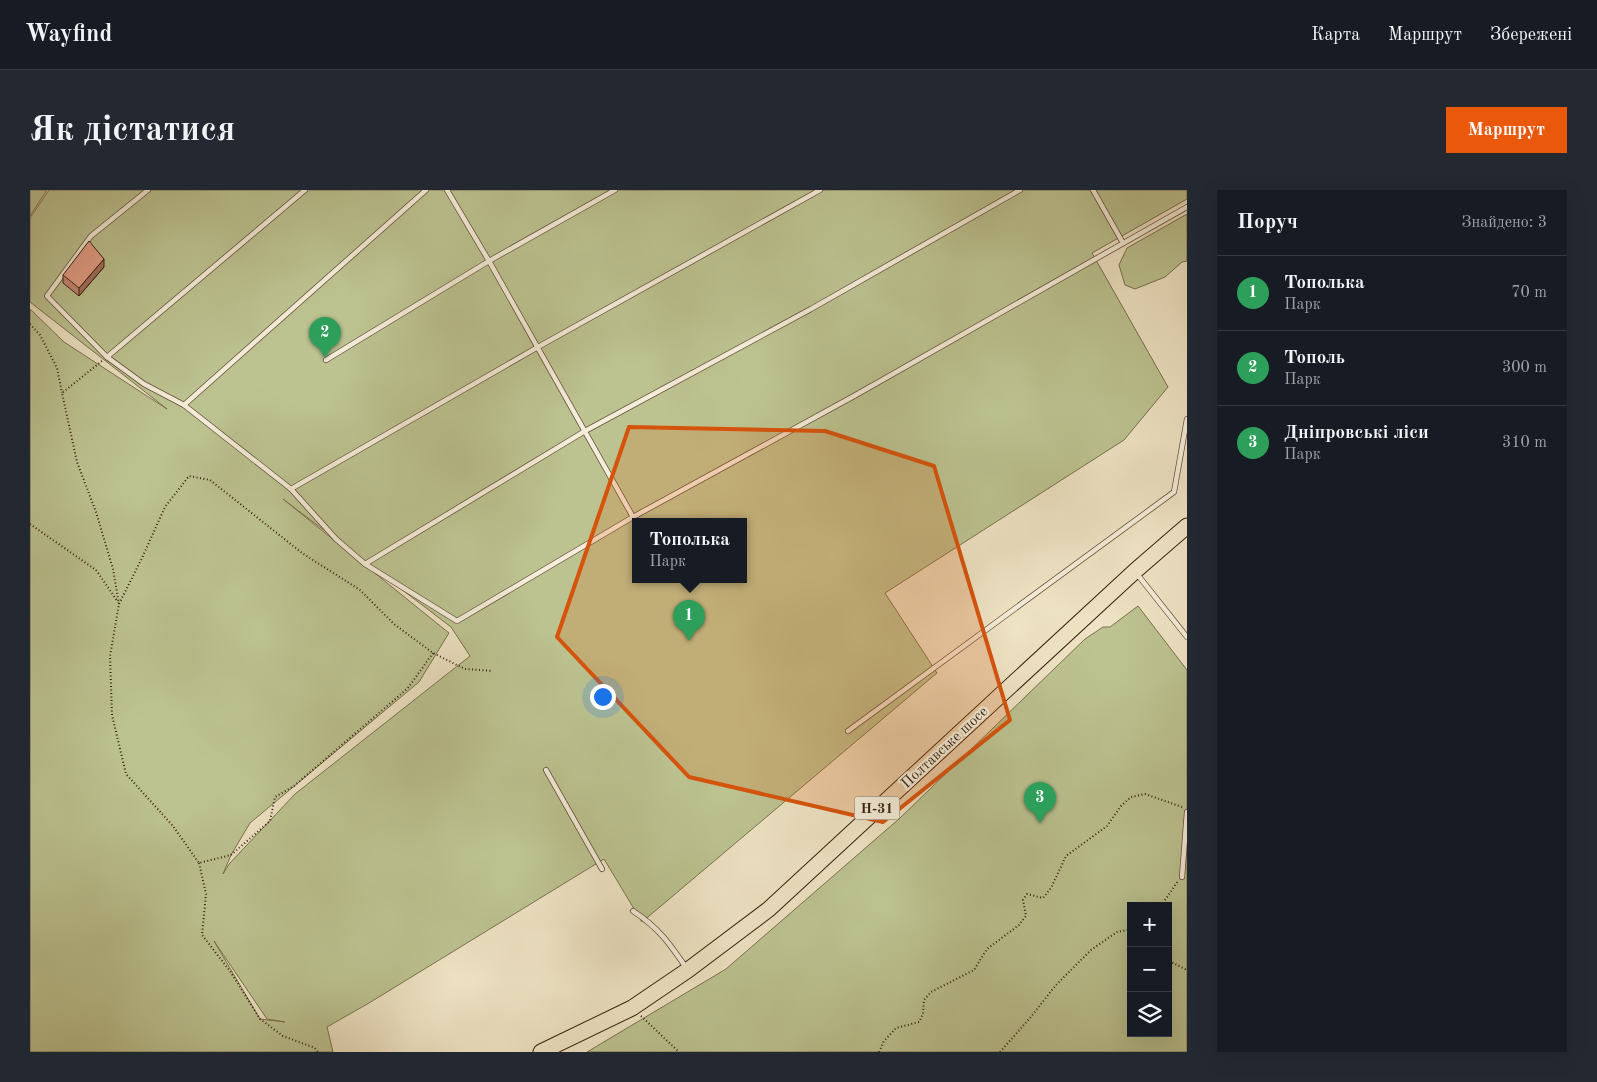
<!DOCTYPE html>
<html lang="uk">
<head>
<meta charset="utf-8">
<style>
  body { margin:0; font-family:"Old Standard TT",serif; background:#242831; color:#f1f3f6 }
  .controls { position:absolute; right:15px; bottom:15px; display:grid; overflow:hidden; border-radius:0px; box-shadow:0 5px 20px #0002 }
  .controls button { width:45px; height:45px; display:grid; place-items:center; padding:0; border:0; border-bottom:1px solid #363941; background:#171b24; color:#f1f3f6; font:25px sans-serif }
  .you { position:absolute; left:572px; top:506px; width:18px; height:18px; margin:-12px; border:4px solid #fff; border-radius:50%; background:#1a73e8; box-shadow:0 0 0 8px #1a73e833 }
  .badge { display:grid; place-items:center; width:32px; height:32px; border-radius:50%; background:#ea580c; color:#fff; font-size:16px; font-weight:700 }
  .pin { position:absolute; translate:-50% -41px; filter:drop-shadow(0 1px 2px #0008) }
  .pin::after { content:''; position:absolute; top:26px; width:18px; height:15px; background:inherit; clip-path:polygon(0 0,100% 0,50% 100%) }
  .popup { position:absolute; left:602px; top:328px; width:115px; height:65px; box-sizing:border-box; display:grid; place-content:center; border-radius:0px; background:#171b24; filter:drop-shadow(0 1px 4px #0005); font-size:16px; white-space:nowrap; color:#9ea1a6 }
  .popup b { font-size:19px; color:#f1f3f6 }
  .popup::after { content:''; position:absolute; left:50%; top:100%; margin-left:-10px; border:10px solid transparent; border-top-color:#171b24 }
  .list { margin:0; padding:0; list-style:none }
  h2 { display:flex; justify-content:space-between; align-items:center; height:65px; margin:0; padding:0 20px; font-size:21px }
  h2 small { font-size:16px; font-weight:400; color:#9ea1a6 }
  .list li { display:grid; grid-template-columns:32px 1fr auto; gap:15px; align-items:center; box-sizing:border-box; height:75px; padding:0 20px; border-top:1px solid #363941 }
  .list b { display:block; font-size:19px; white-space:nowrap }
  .list p { margin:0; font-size:16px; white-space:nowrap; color:#9ea1a6 }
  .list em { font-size:16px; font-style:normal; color:#9ea1a6 }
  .icon { flex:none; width:28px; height:28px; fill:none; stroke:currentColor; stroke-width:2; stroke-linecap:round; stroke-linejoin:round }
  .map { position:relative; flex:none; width:1157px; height:862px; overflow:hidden; border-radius:0px }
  header { display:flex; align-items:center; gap:30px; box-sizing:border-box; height:70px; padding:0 25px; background:#171b24; border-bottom:1px solid #363941 }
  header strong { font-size:24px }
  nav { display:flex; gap:28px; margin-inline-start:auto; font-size:18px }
  .intro { display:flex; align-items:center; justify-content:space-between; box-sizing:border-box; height:120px; padding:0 30px }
  h1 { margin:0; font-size:35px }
  .button { padding:12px 22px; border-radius:0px; background:#ea580c; color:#fff; font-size:18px; font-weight:700 }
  main { display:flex; gap:30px; padding:0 30px }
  aside { flex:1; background:#171b24; border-radius:0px; box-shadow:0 5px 20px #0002 }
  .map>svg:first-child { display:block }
  .green { fill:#bcc391; stroke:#7a7150; fill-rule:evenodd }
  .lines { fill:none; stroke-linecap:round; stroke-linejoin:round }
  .lane-casing { stroke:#65503c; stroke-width:6 }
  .primary-casing { stroke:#371f0f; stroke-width:17 }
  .path { stroke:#371f0f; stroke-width:2; stroke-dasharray:1 2.5; stroke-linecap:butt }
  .lane { stroke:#f4edd9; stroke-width:4.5 }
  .primary { stroke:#eee3c4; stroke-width:15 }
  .wall { fill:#c48976; stroke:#371f0f }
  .shaded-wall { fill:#a06f60; stroke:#371f0f }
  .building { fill:#e49f89; stroke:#371f0f }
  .marked { fill:#d6530c; fill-opacity:0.2; stroke:#d6530c; stroke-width:4; stroke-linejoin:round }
  .labels { text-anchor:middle; stroke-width:4.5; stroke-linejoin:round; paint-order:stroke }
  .shield { fill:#f4edd9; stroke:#705d4c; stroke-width:1 }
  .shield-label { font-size:14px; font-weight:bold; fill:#371f0f }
  .street-label { font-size:15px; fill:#371f0f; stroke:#f4edd9 }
</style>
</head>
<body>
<header>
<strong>Wayfind</strong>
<nav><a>Карта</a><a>Маршрут</a><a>Збережені</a></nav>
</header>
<div class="intro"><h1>Як дістатися</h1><a class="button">Маршрут</a></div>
<main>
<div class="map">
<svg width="1157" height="862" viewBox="0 0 1157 862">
  <rect width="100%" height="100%" fill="#eee3c4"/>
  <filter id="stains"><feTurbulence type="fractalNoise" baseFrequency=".004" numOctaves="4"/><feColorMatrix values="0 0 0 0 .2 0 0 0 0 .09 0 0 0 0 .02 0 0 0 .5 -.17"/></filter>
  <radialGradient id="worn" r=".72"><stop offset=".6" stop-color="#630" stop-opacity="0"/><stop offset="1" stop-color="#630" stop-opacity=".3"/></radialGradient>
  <!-- green -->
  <g class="green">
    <polygon points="0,0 17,0 0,26"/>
    <path d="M19 0H1157V9L1062 63 1138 197 1094 250 855 403 907 483 612 732 574 669 339 813 297 837 303 862H0V119L34 152 137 219 0 112V28ZM253 309 421 437 440 466 265 604 199 674 193 684 201 665 220 633 389 492 419 443ZM605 332H713V390H605ZM184 751 237 829 255 832 230 829Z"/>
    <polygon points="1157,24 1157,71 1152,72 1135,87 1105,99 1095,95 1089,75 1097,58"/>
    <path d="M1108 416 1157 480V862H557L696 779 870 628 1055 449 1073 437H1080ZM1101 716H1138V843H1101Z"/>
  </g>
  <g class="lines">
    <!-- lane casing -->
    <g class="lane-casing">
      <g id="lane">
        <polyline points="118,0 61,46 17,106 77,167 114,194 154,215 261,299 306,349 335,374 427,431 603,327 824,206 1157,17"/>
        <polyline points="417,0 459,71 603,327"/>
        <polyline points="1063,0 1093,53"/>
        <polyline points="77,167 275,0"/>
        <polyline points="296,170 459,71 585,0"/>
        <polyline points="154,215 396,0"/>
        <polyline points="261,299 508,157 790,0"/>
        <polyline points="335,374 555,241 781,119 990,0"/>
        <polyline points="1107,384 1157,447"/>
        <polyline points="818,541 1144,302 1157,229"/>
        <polyline points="516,580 572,679"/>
        <polyline points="1152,687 1157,622"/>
        <path d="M603 721C629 738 640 754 657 779"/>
      </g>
    </g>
    <!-- primary casing -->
    <g class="primary-casing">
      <polyline id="primary" points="511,862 602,818 658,780 739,719 1105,381 1157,336"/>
    </g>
    <!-- path -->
    <g class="path">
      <polyline points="0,134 10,145 27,178 32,203"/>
      <polyline points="72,171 32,203 47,272 66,322 83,379 89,414"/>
      <polyline points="0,334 66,380 88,412"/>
      <polyline points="403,463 378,498 264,596 245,607 240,631 201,665 169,673 143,636 96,584 82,525 80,466 89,414 112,368 135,317 159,286 180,290 272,363 330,400 364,434 403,463 435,479 463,481"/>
      <polyline points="169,673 176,704 172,745 200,781 230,829 253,846 285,858 288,862"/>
      <polyline points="1131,716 1148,691"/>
      <polyline points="1138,767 1143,773 1157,780"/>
      <polyline points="611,826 649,862"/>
      <polyline points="849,862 854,851 866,838 889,832 893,824 894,810 901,802 944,780 957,759 989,735 996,726 993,710 997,704 1013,708 1021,698 1036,666 1077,636 1091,616 1101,607 1115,604 1152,617"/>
      <polyline points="970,862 1000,828 1026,795 1061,760 1087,742 1101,739"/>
    </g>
    <!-- lane -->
    <use href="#lane" class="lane"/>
    <!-- primary -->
    <use href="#primary" class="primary"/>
  </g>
  <!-- wall -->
  <polygon class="wall" points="74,77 49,106 33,93 33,85"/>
  <!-- shaded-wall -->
  <polygon class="shaded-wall" points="74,69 74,77 49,106 49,98"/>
  <!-- building -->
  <polygon class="building" points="59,51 74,69 49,98 33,85"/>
  <!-- marked area -->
  <path class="marked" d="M599 237 795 241 904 276 980 530 853 632 659 587 527 447Z"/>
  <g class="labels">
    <!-- shield labels -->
    <rect class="shield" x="824.5" y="606.5" width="45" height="23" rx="4"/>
    <g class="shield-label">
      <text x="847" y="623">Н-31</text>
    </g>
    <!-- street labels -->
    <g class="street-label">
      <text transform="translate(914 557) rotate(-43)" y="5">Полтавське шосе</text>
    </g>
  </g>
  <rect width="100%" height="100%" filter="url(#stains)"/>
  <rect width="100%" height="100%" fill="url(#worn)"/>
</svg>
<div class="controls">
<button>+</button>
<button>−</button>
<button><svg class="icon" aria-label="layers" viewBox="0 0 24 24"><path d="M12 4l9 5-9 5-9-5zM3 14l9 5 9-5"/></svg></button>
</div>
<div class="you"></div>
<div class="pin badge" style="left:659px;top:451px;background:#2e9e5b">1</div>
<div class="popup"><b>Тополька</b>Парк</div>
<div class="pin badge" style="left:295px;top:168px;background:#2e9e5b">2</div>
<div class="pin badge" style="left:1010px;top:633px;background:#2e9e5b">3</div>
</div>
<aside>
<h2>Поруч<small>Знайдено: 3</small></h2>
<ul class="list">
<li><span class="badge" style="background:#2e9e5b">1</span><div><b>Тополька</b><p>Парк</p></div><em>70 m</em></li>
<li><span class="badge" style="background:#2e9e5b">2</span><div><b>Тополь</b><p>Парк</p></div><em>300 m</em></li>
<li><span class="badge" style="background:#2e9e5b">3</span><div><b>Дніпровські ліси</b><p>Парк</p></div><em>310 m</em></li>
</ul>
</aside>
</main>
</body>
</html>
